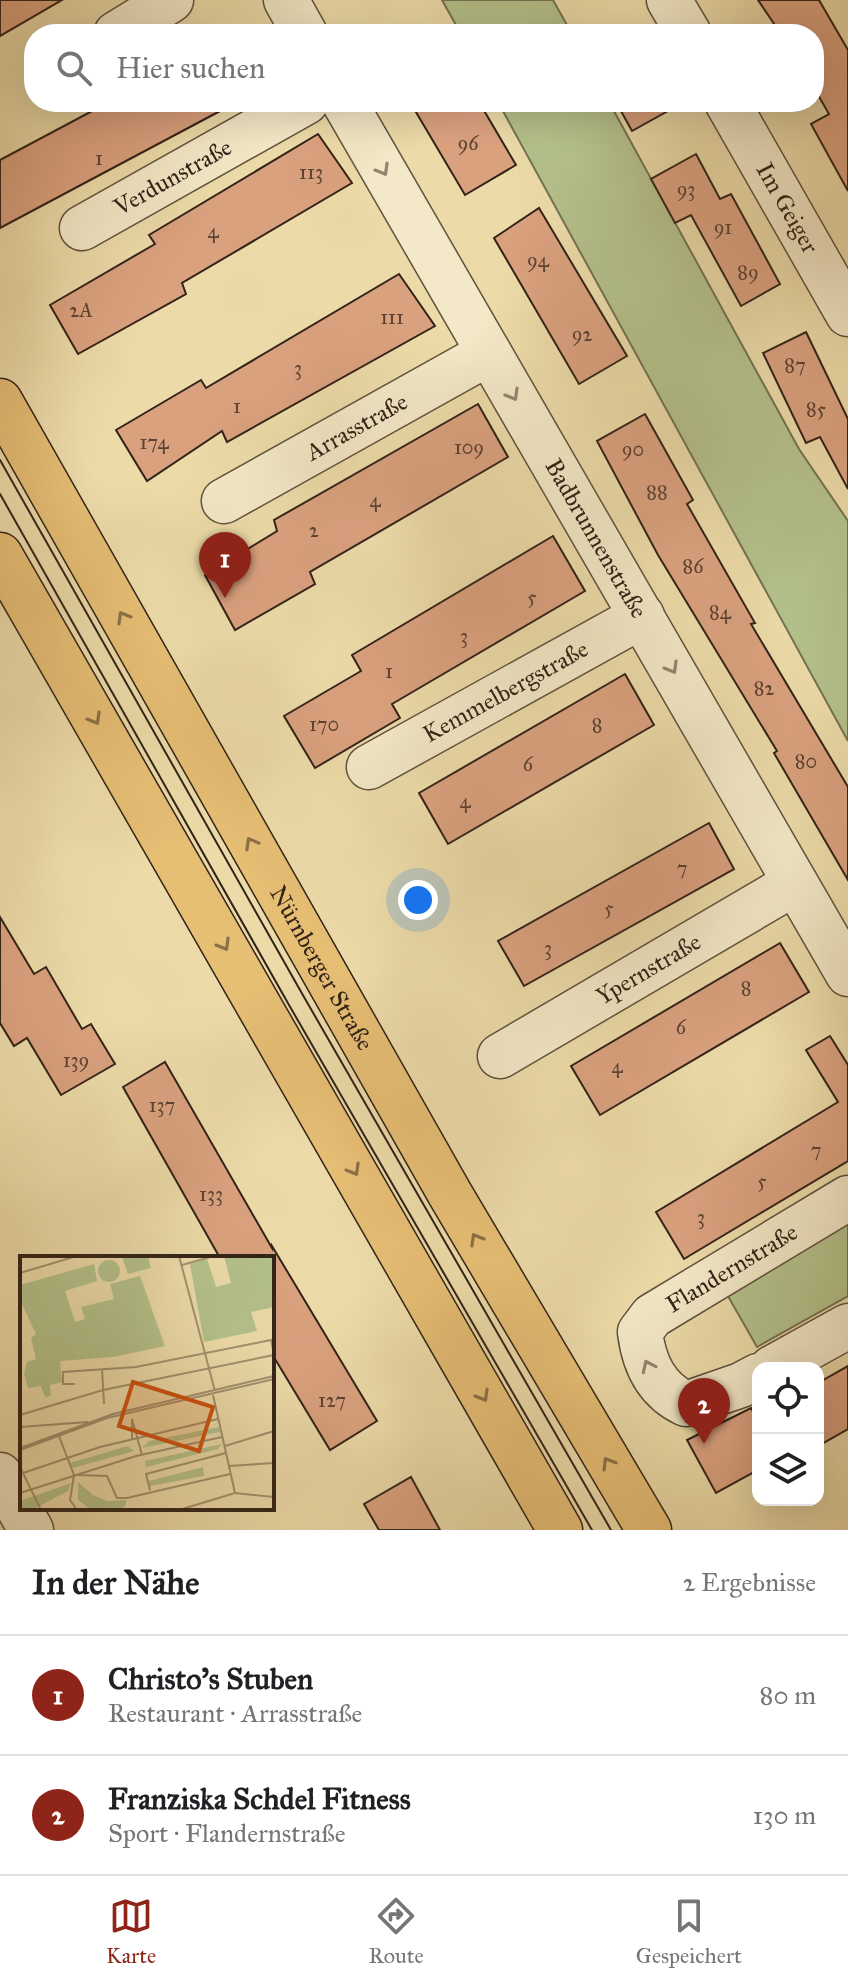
<!DOCTYPE html>
<html lang="de">
<head>
<meta charset="utf-8">
<style>
  body { margin:0; font-family:"IM FELL Great Primer",serif; background:#f2f2f2; color:#202124 }
  .controls { position:absolute; right:24px; bottom:24px; display:grid; overflow:hidden; border-radius:16px; box-shadow:0 8px 32px #0002 }
  .controls button { width:72px; height:72px; display:grid; place-items:center; padding:0; border:0; border-bottom:2px solid #e0e0e0; background:#fff; color:#202124; font:40px sans-serif }
  .you { position:absolute; left:418px; top:900px; width:28px; height:28px; margin:-20px; border:6px solid #fff; border-radius:50%; background:#1a73e8; box-shadow:0 0 0 12px #1a73e833 }
  .badge { display:grid; place-items:center; width:52px; height:52px; border-radius:50%; background:#8f2418; color:#fff; font-size:26px; font-weight:700 }
  .pin { position:absolute; translate:-50% -66px; filter:drop-shadow(0 2px 4px #0008) }
  .pin::after { content:''; position:absolute; top:42px; width:28px; height:24px; background:inherit; clip-path:polygon(0 0,100% 0,50% 100%) }
  .list { margin:0; padding:0; list-style:none }
  h2 { display:flex; justify-content:space-between; align-items:center; height:104px; margin:0; padding:0 32px; font-size:34px }
  h2 small { font-size:26px; font-weight:400; color:#757577 }
  .list li { display:grid; grid-template-columns:52px 1fr auto; gap:24px; align-items:center; box-sizing:border-box; height:120px; padding:0 32px; border-top:2px solid #e0e0e0 }
  .list b { display:block; font-size:30px; white-space:nowrap }
  .list p { margin:0; font-size:26px; white-space:nowrap; color:#757577 }
  .list em { font-size:26px; font-style:normal; color:#757577 }
  .icon { flex:none; width:44px; height:44px; fill:none; stroke:currentColor; stroke-width:2; stroke-linecap:round; stroke-linejoin:round }
  .map { position:relative; flex:none; width:848px; height:1530px; overflow:hidden }
  .search { position:absolute; background:#fff; box-shadow:0 8px 32px #0002; left:24px; right:24px; top:24px; height:88px; display:flex; align-items:center; gap:20px; box-sizing:border-box; padding:0 28px; border-radius:32px; color:#757577; font-size:30px }
  .sheet { height:344px; background:#fff }
  nav { display:flex; justify-content:space-around; align-items:center; box-sizing:border-box; height:112px; border-top:2px solid #e0e0e0; background:#fff; font-size:22px; color:#757577 }
  nav a { display:grid; justify-items:center; gap:4px }
  nav .on { color:#8f2418 }
  .map>svg:first-child { display:block }
  .green { fill:#b4c18b; stroke:#737252; stroke-width:2 }
  .building { fill:#daa17f; stroke:#322318; stroke-width:2 }
  .lines { fill:none; stroke-linecap:round; stroke-linejoin:round }
  .minor-casing { stroke:#60513c; stroke-width:47 }
  .major-casing { stroke:#322318; stroke-width:47 }
  .minor { stroke:#f3e8c7; stroke-width:44 }
  .major { stroke:#e6be74; stroke-width:44 }
  .tram { stroke:#322318; stroke-width:2 }
  .oneway { stroke:#928670 }
  .oneway2 { stroke:#8c7046 }
  .labels { text-anchor:middle; stroke-width:7; stroke-linejoin:round; paint-order:stroke }
  .number-label { font-size:20px; fill:#5c4232 }
  .street-label { font-size:24px; fill:#322318; stroke:#f3e8c7 }
  .inset-road { fill:none; stroke:#a2916f; stroke-width:2 }
  .view { fill:#cd510e; fill-opacity:0.15; stroke:#cd510e; stroke-width:4 }
  .inset-edge { fill:none; stroke:#322318; stroke-width:4 }
</style>
</head>
<body>
<div class="map">
<svg width="848" height="1530" viewBox="0 0 848 1530">
  <rect width="100%" height="100%" fill="#ecdba9"/>
  <filter id="stains"><feTurbulence type="fractalNoise" baseFrequency=".0025" numOctaves="4"/><feColorMatrix values="0 0 0 0 .2 0 0 0 0 .09 0 0 0 0 .02 0 0 0 .5 -.17"/></filter>
  <radialGradient id="worn" r=".72"><stop offset=".6" stop-color="#630" stop-opacity="0"/><stop offset="1" stop-color="#630" stop-opacity=".3"/></radialGradient>
  <!-- green -->
  <g class="green">
    <polygon points="442,0 553,0 572,34 461,34"/>
    <polygon points="498,102 609,102 799,449 848,521 848,741"/>
    <polygon points="848,1222 848,1296 757,1347 725,1291"/>
  </g>
  <!-- building -->
  <g class="building">
    <polygon points="0,0 62,0 0,36"/>
    <polygon points="758,0 819,0 848,50 848,191 811,124 829,114 814,88 814,34 781,34"/>
    <polygon points="109,102 237,102 0,228 0,160"/>
    <polygon points="410,102 479,102 516,165 465,195"/>
    <polygon points="616,102 684,102 632,131"/>
    <polygon points="318,134 352,183 182,283 186,294 78,354 50,305 155,244 149,235"/>
    <polygon points="696,154 720,199 731,194 780,284 741,306 691,215 675,223 651,179"/>
    <polygon points="539,208 627,356 579,384 494,238"/>
    <polygon points="399,274 435,326 227,442 222,431 147,481 116,430 201,380 206,388"/>
    <polygon points="806,332 848,419 848,489 820,437 806,443 763,353"/>
    <polygon points="478,404 508,457 310,572 315,584 235,630 205,575 277,531 274,520"/>
    <polygon points="645,414 693,500 687,504 755,623 751,624 848,787 848,880 774,753 777,751 658,555 597,441"/>
    <polygon points="553,536 585,591 392,704 400,718 315,768 284,716 361,671 352,655"/>
    <polygon points="625,674 654,725 448,844 419,793"/>
    <polygon points="709,823 734,869 524,986 498,941"/>
    <polygon points="0,917 34,974 46,967 82,1029 91,1024 115,1064 61,1095 27,1038 14,1046 0,1023"/>
    <polygon points="780,943 809,992 600,1115 571,1066"/>
    <polygon points="830,1036 848,1065 848,1161 684,1259 656,1212 838,1102 806,1050"/>
    <polygon points="165,1062 272,1248 272,1246 377,1421 330,1450 272,1354 272,1258 220,1258 123,1087"/>
    <polygon points="848,1366 848,1429 818,1446 818,1383"/>
    <polygon points="751,1408 758,1420 758,1470 716,1493 687,1440"/>
    <polygon points="411,1477 440,1530 379,1530 364,1504"/>
  </g>
  <g class="lines">
    <!-- minor casing -->
    <g class="minor-casing">
      <g id="minor">
        <polyline points="286,0 305,34"/>
        <polyline points="669,0 689,34"/>
        <polyline points="116,34 171,0"/>
        <path id="s1" d="M344 102 848 974"/>
        <path id="s2" d="M727 102 848 314"/>
        <path id="s3" d="M82 228 306 102"/>
        <path id="s4" d="M224 501 489 353"/>
        <path id="s5" d="M369 767 642 616"/>
        <path id="s6" d="M500 1056 795 883"/>
        <polyline points="772,1368 848,1326"/>
        <path id="s7" d="M758 1376 741 1385 686 1404C656 1390 644 1364 640 1332L652 1316 848 1198"/>
        <polyline points="0,1475 31,1530"/>
      </g>
    </g>
    <!-- major casing -->
    <g class="major-casing">
      <g id="major">
        <path id="s8" d="M0 401 450 1194 649 1530"/>
        <polyline points="0,555 560,1530"/>
      </g>
    </g>
    <!-- minor -->
    <use href="#minor" class="minor"/>
    <!-- major -->
    <use href="#major" class="major"/>
    <!-- tram -->
    <g class="tram">
      <polyline points="0,460 304,997 611,1530"/>
      <polyline points="0,494 289,1005 592,1530"/>
    </g>
  </g>
  <!-- one-way arrows -->
  <defs><path id="oneway-chevron" d="M-2-3.5L2.5 0L-2 3.5" fill="none" stroke-width="1.6" stroke-linecap="round" stroke-linejoin="round" transform="scale(2)"/></defs>
  <g class="oneway">
    <use href="#oneway-chevron" transform="translate(383 170) rotate(60)"/>
    <use href="#oneway-chevron" transform="translate(513 395) rotate(60)"/>
    <use href="#oneway-chevron" transform="translate(672 668) rotate(60)"/>
    <use href="#oneway-chevron" transform="translate(648 1366) rotate(-115)"/>
  </g>
  <g class="oneway2">
    <use href="#oneway-chevron" transform="translate(123 617) rotate(-120)"/>
    <use href="#oneway-chevron" transform="translate(95 719) rotate(60)"/>
    <use href="#oneway-chevron" transform="translate(251 843) rotate(-119)"/>
    <use href="#oneway-chevron" transform="translate(224 945) rotate(60)"/>
    <use href="#oneway-chevron" transform="translate(354 1170) rotate(60)"/>
    <use href="#oneway-chevron" transform="translate(476 1239) rotate(-120)"/>
    <use href="#oneway-chevron" transform="translate(483 1396) rotate(60)"/>
    <use href="#oneway-chevron" transform="translate(608 1463) rotate(-121)"/>
  </g>
  <g class="labels">
    <!-- number labels -->
    <g class="number-label">
      <text x="468" y="150">96</text>
      <text x="99" y="165">1</text>
      <text x="311" y="179">113</text>
      <text x="686" y="196">93</text>
      <text x="723" y="234">91</text>
      <text x="213" y="238">4</text>
      <text x="538" y="267">94</text>
      <text x="748" y="279">89</text>
      <text x="81" y="317">2A</text>
      <text x="392" y="324">111</text>
      <text x="582" y="341">92</text>
      <text x="795" y="372">87</text>
      <text x="298" y="375">3</text>
      <text x="237" y="413">1</text>
      <text x="816" y="416">85</text>
      <text x="154" y="449">174</text>
      <text x="469" y="454">109</text>
      <text x="633" y="456">90</text>
      <text x="657" y="499">88</text>
      <text x="375" y="507">4</text>
      <text x="314" y="537">2</text>
      <text x="693" y="573">86</text>
      <text x="532" y="604">5</text>
      <text x="720" y="619">84</text>
      <text x="464" y="643">3</text>
      <text x="389" y="678">1</text>
      <text x="764" y="695">82</text>
      <text x="324" y="731">170</text>
      <text x="597" y="732">8</text>
      <text x="806" y="768">80</text>
      <text x="528" y="771">6</text>
      <text x="465" y="808">4</text>
      <text x="682" y="875">7</text>
      <text x="609" y="915">5</text>
      <text x="548" y="955">3</text>
      <text x="746" y="995">8</text>
      <text x="681" y="1034">6</text>
      <text x="76" y="1067">139</text>
      <text x="617" y="1073">4</text>
      <text x="162" y="1112">137</text>
      <text x="816" y="1157">7</text>
      <text x="762" y="1188">5</text>
      <text x="211" y="1201">133</text>
      <text x="701" y="1224">3</text>
      <text x="332" y="1407">127</text>
    </g>
    <!-- street labels -->
    <g class="street-label">
      <text dy="8" stroke="none"><textPath href="#s3" startOffset="104">Verdunstraße</textPath></text>
      <text dy="8" stroke="none"><textPath href="#s2" startOffset="122">Im Geiger</textPath></text>
      <text dy="8" stroke="none"><textPath href="#s4" startOffset="152">Arrasstraße</textPath></text>
      <text dy="8" stroke="none"><textPath href="#s1" startOffset="504">Badbrunnenstraße</textPath></text>
      <text dy="8" stroke="none"><textPath href="#s5" startOffset="156">Kemmelbergstraße</textPath></text>
      <text dy="8" stroke="none"><textPath href="#s8" startOffset="652">Nürnberger Straße</textPath></text>
      <text dy="8" stroke="none"><textPath href="#s6" startOffset="172">Ypernstraße</textPath></text>
      <text dy="8" stroke="none"><textPath href="#s7" startOffset="280">Flandernstraße</textPath></text>
    </g>
  </g>
  <!-- overview -->
  <g transform="translate(20 1256)">
    <rect width="254" height="254" fill="#ecdba9"/>
    <path d="M128 0 131 12 108 18 102 1ZM204 0H254V51L231 56 237 75 184 86 170 8 187 3 196 31 211 27ZM78 15a11 11 0 1 1 22 0a11 11 0 1 1-22 0ZM74 8 77 25 45 35 55 66 65 63 61 51 94 43 90 28 120 20 145 90 93 101 40 105 42 126 30 129 31 140 25 141 21 130 8 132 4 118 7 106 16 103 11 82 16 78 0 44V29ZM199 171 200 176 122 192 129 185ZM202 188 198 193 126 211 125 205ZM108 190 114 195 53 212 50 207ZM183 211 184 220 130 230 129 225ZM58 226 73 239 87 245 106 244V249L99 254H71L58 244ZM51 227 48 235 12 254H0V245Z" fill="#b4c18b"/>
    <path class="inset-road" d="M159 0 195 135M162 9 194 0M0 17 57 0M82 113 84 148M55 128H43V116L116 111 251 84 254 98M193 139 215 237M0 159 83 134 254 99M0 171 68 166M39 180 54 219M112 183V163L122 199M205 190 254 175M0 192 93 158 254 120M0 194 87 162 254 123M209 210 254 207M0 211 21 254M0 218 80 191 198 163M54 219 50 244 57 254M58 219 87 220 97 242H107L210 218M130 234 126 218 206 197M0 237 116 200 202 181M159 254 215 237 254 241"/>
    <path class="view" d="M113 126 193 151 179 195 99 170Z"/>
    <rect width="254" height="254" class="inset-edge"/>
  </g>
  <rect width="100%" height="100%" filter="url(#stains)"/>
  <rect width="100%" height="100%" fill="url(#worn)"/>
</svg>
<div class="controls">
<button><svg class="icon" aria-label="locate" viewBox="0 0 24 24"><circle cx="12" cy="12" r="6"/><path d="M12 2v4M12 18v4M2 12h4M18 12h4"/></svg></button>
<button><svg class="icon" aria-label="layers" viewBox="0 0 24 24"><path d="M12 4l9 5-9 5-9-5zM3 14l9 5 9-5"/></svg></button>
</div>
<div class="you"></div>
<div class="pin badge" style="left:225px;top:598px">1</div>
<div class="pin badge" style="left:704px;top:1444px">2</div>
<div class="search"><svg class="icon" aria-label="search" viewBox="0 0 24 24"><circle cx="10" cy="10" r="6"/><path d="M15 15l6 6"/></svg>Hier suchen</div>
</div>
<section class="sheet">
<h2>In der Nähe<small>2 Ergebnisse</small></h2>
<ul class="list">
<li><span class="badge">1</span><div><b>Christo's Stuben</b><p>Restaurant · Arrasstraße</p></div><em>80 m</em></li>
<li><span class="badge">2</span><div><b>Franziska Schdel Fitness</b><p>Sport · Flandernstraße</p></div><em>130 m</em></li>
</ul>
</section>
<nav>
<a class="on"><svg class="icon" aria-label="map" viewBox="0 0 24 24"><path d="M3 6l6-2 6 2 6-2v14l-6 2-6-2-6 2zM9 4v14M15 6v14"/></svg>Karte</a>
<a><svg class="icon" aria-label="directions" viewBox="0 0 24 24"><path d="M12 3l9 9-9 9-9-9zM9 14v-3h6M13 9l2 2-2 2"/></svg>Route</a>
<a><svg class="icon" aria-label="saved" viewBox="0 0 24 24"><path d="M7 4h10v16l-5-4-5 4z"/></svg>Gespeichert</a>
</nav>
</body>
</html>
